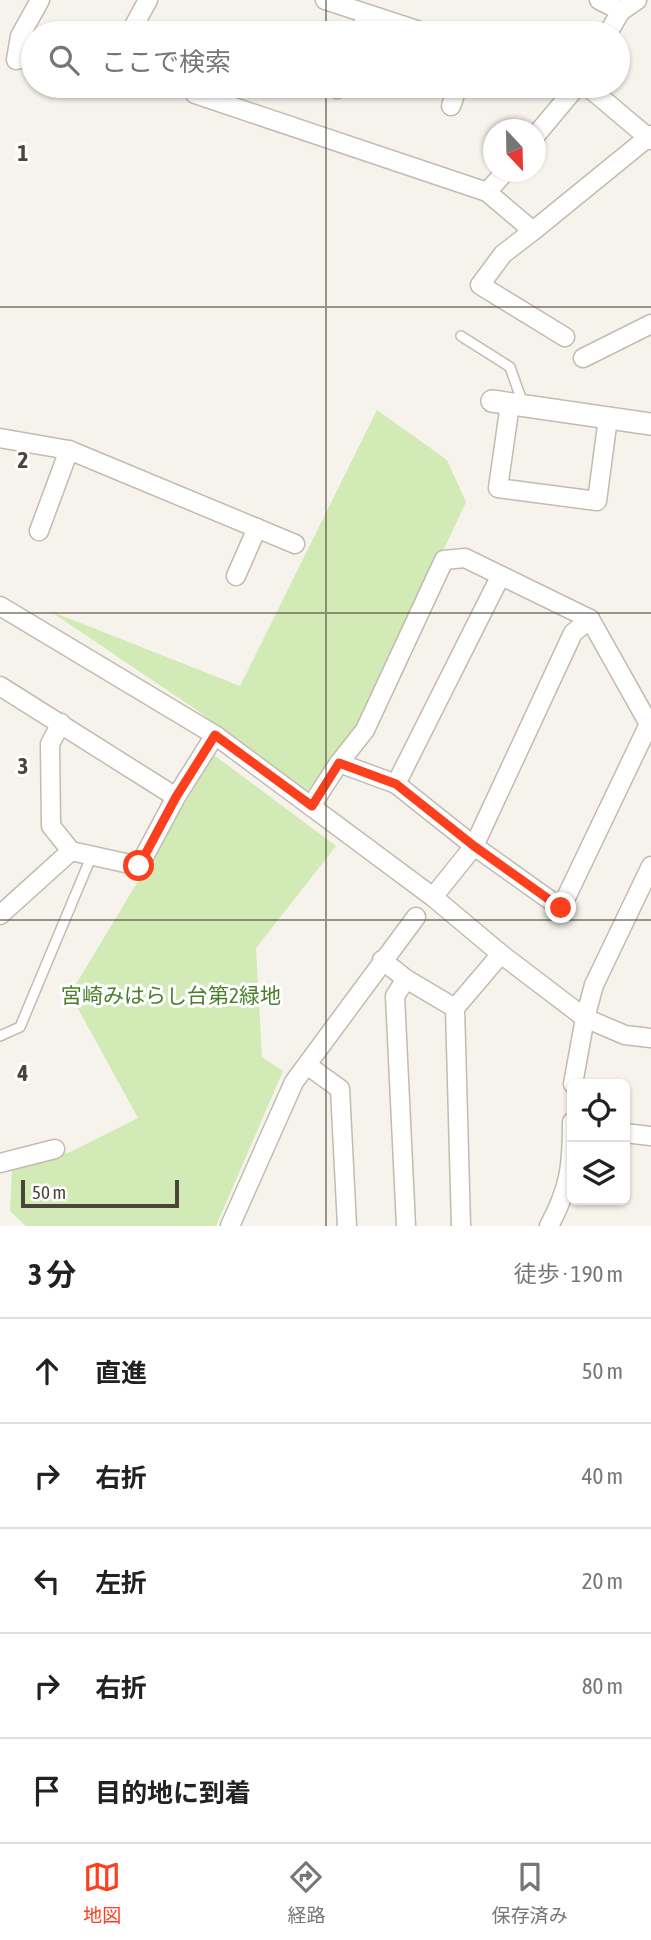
<!DOCTYPE html>
<html lang="ja">
<head>
<meta charset="utf-8">
<style>
  body { margin:0; font-family:"Asap Condensed","Noto Sans JP",sans-serif; background:#f6f6f6; color:#222 }
  .controls { position:absolute; right:21px; bottom:21px; display:grid; overflow:hidden; border-radius:10px; box-shadow:0 2px 5px #0004 }
  .controls button { width:63px; height:63px; display:grid; place-items:center; padding:0; border:0; border-bottom:2px solid #e0e0e0; background:#fff; color:#222; font:35px sans-serif }
  .compass { position:absolute; left:483px; top:119px; width:63px; height:63px; border-radius:50%; background:#fff; box-shadow:0 2px 5px #0004; rotate:158deg }
  .scale { position:absolute; left:21px; bottom:18px; width:158px; box-sizing:border-box; padding-left:7px; border:4px solid #4b4439; border-top:0; font-size:19px; line-height:24px; white-space:nowrap; color:#4b4439; -webkit-text-stroke:5px #fff; paint-order:stroke }
  .stop { position:absolute; width:21px; height:21px; margin:-16px; border:5px solid #fc3f1d; border-radius:50%; background:#fff }
  .stop.end { background:#fc3f1d; border-color:#fff; box-shadow:0 2px 7px #0008 }
  .list { margin:0; padding:0; list-style:none }
  h2 { display:flex; justify-content:space-between; align-items:center; height:91px; margin:0; padding:0 28px; font-size:30px }
  h2 small { font-size:23px; font-weight:400; color:#767676 }
  .list li { display:grid; grid-template-columns:46px 1fr auto; gap:21px; align-items:center; box-sizing:border-box; height:105px; padding:0 28px; border-top:2px solid #e0e0e0 }
  .list b { display:block; font-size:26px; white-space:nowrap }
  .list em { font-size:23px; font-style:normal; color:#767676 }
  .icon { flex:none; width:38px; height:38px; fill:none; stroke:currentColor; stroke-width:2; stroke-linecap:round; stroke-linejoin:round }
  .map { position:relative; flex:none; width:651px; height:1226px; overflow:hidden }
  .search { position:absolute; background:#fff; box-shadow:0 2px 5px #0004; left:21px; right:21px; top:21px; height:77px; display:flex; align-items:center; gap:18px; box-sizing:border-box; padding:0 24px; border-radius:38px; color:#767676; font-size:26px }
  .sheet { height:616px; background:#fff }
  nav { display:flex; justify-content:space-around; align-items:center; box-sizing:border-box; height:98px; border-top:2px solid #e0e0e0; background:#fff; font-size:19px; color:#767676 }
  nav a { display:grid; justify-items:center; gap:4px }
  nav .on { color:#fc3f1d }
  .map>svg:first-child { display:block }
  .green { fill:#d2eab5 }
  .lines { fill:none; stroke-linecap:round; stroke-linejoin:round }
  .service-casing { stroke:#c2bbae; stroke-width:12 }
  .minor-casing { stroke:#c2bbae; stroke-width:21 }
  .tertiary-casing { stroke:#c2bbae; stroke-width:24 }
  .service { stroke:#fff; stroke-width:9 }
  .minor { stroke:#fff; stroke-width:18 }
  .tertiary { stroke:#fff; stroke-width:21 }
  .route { stroke:#fc3f1d; stroke-width:9 }
  .grid { fill:none; stroke:#4b4439; stroke-width:2; stroke-opacity:0.55 }
  .labels { text-anchor:middle; stroke-width:6; stroke-linejoin:round; paint-order:stroke }
  .park-label { font-size:21px; fill:#4a7f2a; stroke:#fff }
  .grid-label { font-size:23px; text-anchor:middle; font-weight:bold; fill:#4b4439; stroke:#fff; stroke-width:6; stroke-linejoin:round; paint-order:stroke }
</style>
</head>
<body>
<div class="map">
<svg width="651" height="1226" viewBox="0 0 651 1226">
  <rect width="100%" height="100%" fill="#f6f3ec"/>
  <!-- green -->
  <g class="green">
    <polygon points="377,410 447,460 466,502 364,720 308,791 198,711 50,611 240,686"/>
    <polygon points="214,755 336,846 256,948 262,1057 283,1071 216,1226 26,1226 10,1211 12,1169 70,1152 138,1118 70,994"/>
  </g>
  <g class="lines">
    <!-- service casing -->
    <g class="service-casing">
      <g id="service">
        <polyline points="461,336 510,367 523,404"/>
        <polyline points="0,1036 20,1027 92,855"/>
      </g>
    </g>
    <!-- minor casing -->
    <g class="minor-casing">
      <g id="minor">
        <polyline points="325,0 426,33"/>
        <polyline points="599,0 621,11 608,33"/>
        <polyline points="621,11 637,0"/>
        <polyline points="130,33 148,0"/>
        <polyline points="359,33 367,15"/>
        <polyline points="33,57 16,60 20,36 40,0"/>
        <polyline points="587,86 651,140"/>
        <polyline points="337,89 338,86"/>
        <polyline points="195,94 487,192 505,172"/>
        <polyline points="451,106 458,86"/>
        <polyline points="536,135 577,86"/>
        <polyline points="487,192 533,231"/>
        <polyline points="565,337 480,285 503,254 533,231 651,135"/>
        <polyline points="583,358 651,324"/>
        <polyline points="510,404 498,488 597,501 608,418"/>
        <polyline points="0,438 69,450 295,544"/>
        <polyline points="39,531 69,450"/>
        <polyline points="236,576 257,528"/>
        <polyline points="0,606 215,735 433,897 501,954 585,1018 625,1035 651,1038"/>
        <polyline points="0,686 176,797"/>
        <polyline points="61,723 50,744 51,826 71,851 139,866 176,797 215,735"/>
        <polyline points="396,784 500,577"/>
        <polyline points="311,806 339,763 365,730 444,560 465,558 590,619 649,724 561,908 474,846 396,784 339,763"/>
        <polyline points="433,897 474,846 573,633 590,619"/>
        <polyline points="0,915 71,851"/>
        <polyline points="382,960 406,979 455,1008"/>
        <polyline points="307,1065 340,1089 347,1226"/>
        <polyline points="573,1084 585,1018 594,985 651,866"/>
        <polyline points="625,1133 651,1136"/>
        <polyline points="0,1163 55,1149"/>
        <polyline points="230,1226 294,1082 416,917"/>
        <polyline points="406,1226 395,996 406,979"/>
        <polyline points="461,1226 455,1008 501,954"/>
        <path d="M549 1226C570 1187 572 1165 572 1122"/>
      </g>
    </g>
    <!-- tertiary casing -->
    <g class="tertiary-casing">
      <polyline id="tertiary" points="492,401 651,424"/>
    </g>
    <!-- service -->
    <use href="#service" class="service"/>
    <!-- minor -->
    <use href="#minor" class="minor"/>
    <!-- tertiary -->
    <use href="#tertiary" class="tertiary"/>
  </g>
  <g class="lines">
    <!-- route -->
    <polyline class="route" points="139,866 176,797 215,735 312,806 339,763 396,784 474,846 561,908"/>
  </g>
  <!-- grid -->
  <path class="grid" d="M326 0V33M326 86V1226M0 307H651M0 613H651M0 920H651"/>
  <g class="labels">
    <!-- park labels -->
    <g class="park-label">
      <text x="171" y="1003">宮崎みはらし台第2緑地</text>
    </g>
  </g>
  <g class="grid-label">
    <text x="23" y="161">1</text>
    <text x="23" y="468">2</text>
    <text x="23" y="774">3</text>
    <text x="23" y="1081">4</text>
  </g>
</svg>
<div class="controls">
<button><svg class="icon" aria-label="locate" viewBox="0 0 24 24"><circle cx="12" cy="12" r="6"/><path d="M12 2v4M12 18v4M2 12h4M18 12h4"/></svg></button>
<button><svg class="icon" aria-label="layers" viewBox="0 0 24 24"><path d="M12 4l9 5-9 5-9-5zM3 14l9 5 9-5"/></svg></button>
</div>
<svg class="compass" viewBox="-18 -18 36 36"><path d="M0-13l5 13h-10z" fill="#e53935"/><path d="M0 13l5-13h-10z" fill="#767676"/></svg>
<div class="scale">50 m</div>
<div class="stop" style="left:139px;top:866px"></div>
<div class="stop end" style="left:561px;top:908px"></div>
<div class="search"><svg class="icon" aria-label="search" viewBox="0 0 24 24"><circle cx="10" cy="10" r="6"/><path d="M15 15l6 6"/></svg>ここで検索</div>
</div>
<section class="sheet">
<h2>3 分<small>徒歩 · 190 m</small></h2>
<ul class="list">
<li><svg class="icon" aria-label="ahead" viewBox="0 0 24 24"><path d="M12 20V5M6 11l6-6 6 6"/></svg><div><b>直進</b></div><em>50 m</em></li>
<li><svg class="icon" aria-label="right" viewBox="0 0 24 24"><path d="M7 20v-9h11M14 6l5 5-5 5"/></svg><div><b>右折</b></div><em>40 m</em></li>
<li><svg class="icon" aria-label="left" viewBox="0 0 24 24"><path d="M17 20v-9H6M10 6l-5 5 5 5"/></svg><div><b>左折</b></div><em>20 m</em></li>
<li><svg class="icon" aria-label="right" viewBox="0 0 24 24"><path d="M7 20v-9h11M14 6l5 5-5 5"/></svg><div><b>右折</b></div><em>80 m</em></li>
<li><svg class="icon" aria-label="arrive" viewBox="0 0 24 24"><path d="M6 21V4h12l-3 4 3 4H6"/></svg><div><b>目的地に到着</b></div></li>
</ul>
</section>
<nav>
<a class="on"><svg class="icon" aria-label="map" viewBox="0 0 24 24"><path d="M3 6l6-2 6 2 6-2v14l-6 2-6-2-6 2zM9 4v14M15 6v14"/></svg>地図</a>
<a><svg class="icon" aria-label="directions" viewBox="0 0 24 24"><path d="M12 3l9 9-9 9-9-9zM9 14v-3h6M13 9l2 2-2 2"/></svg>経路</a>
<a><svg class="icon" aria-label="saved" viewBox="0 0 24 24"><path d="M7 4h10v16l-5-4-5 4z"/></svg>保存済み</a>
</nav>
</body>
</html>
